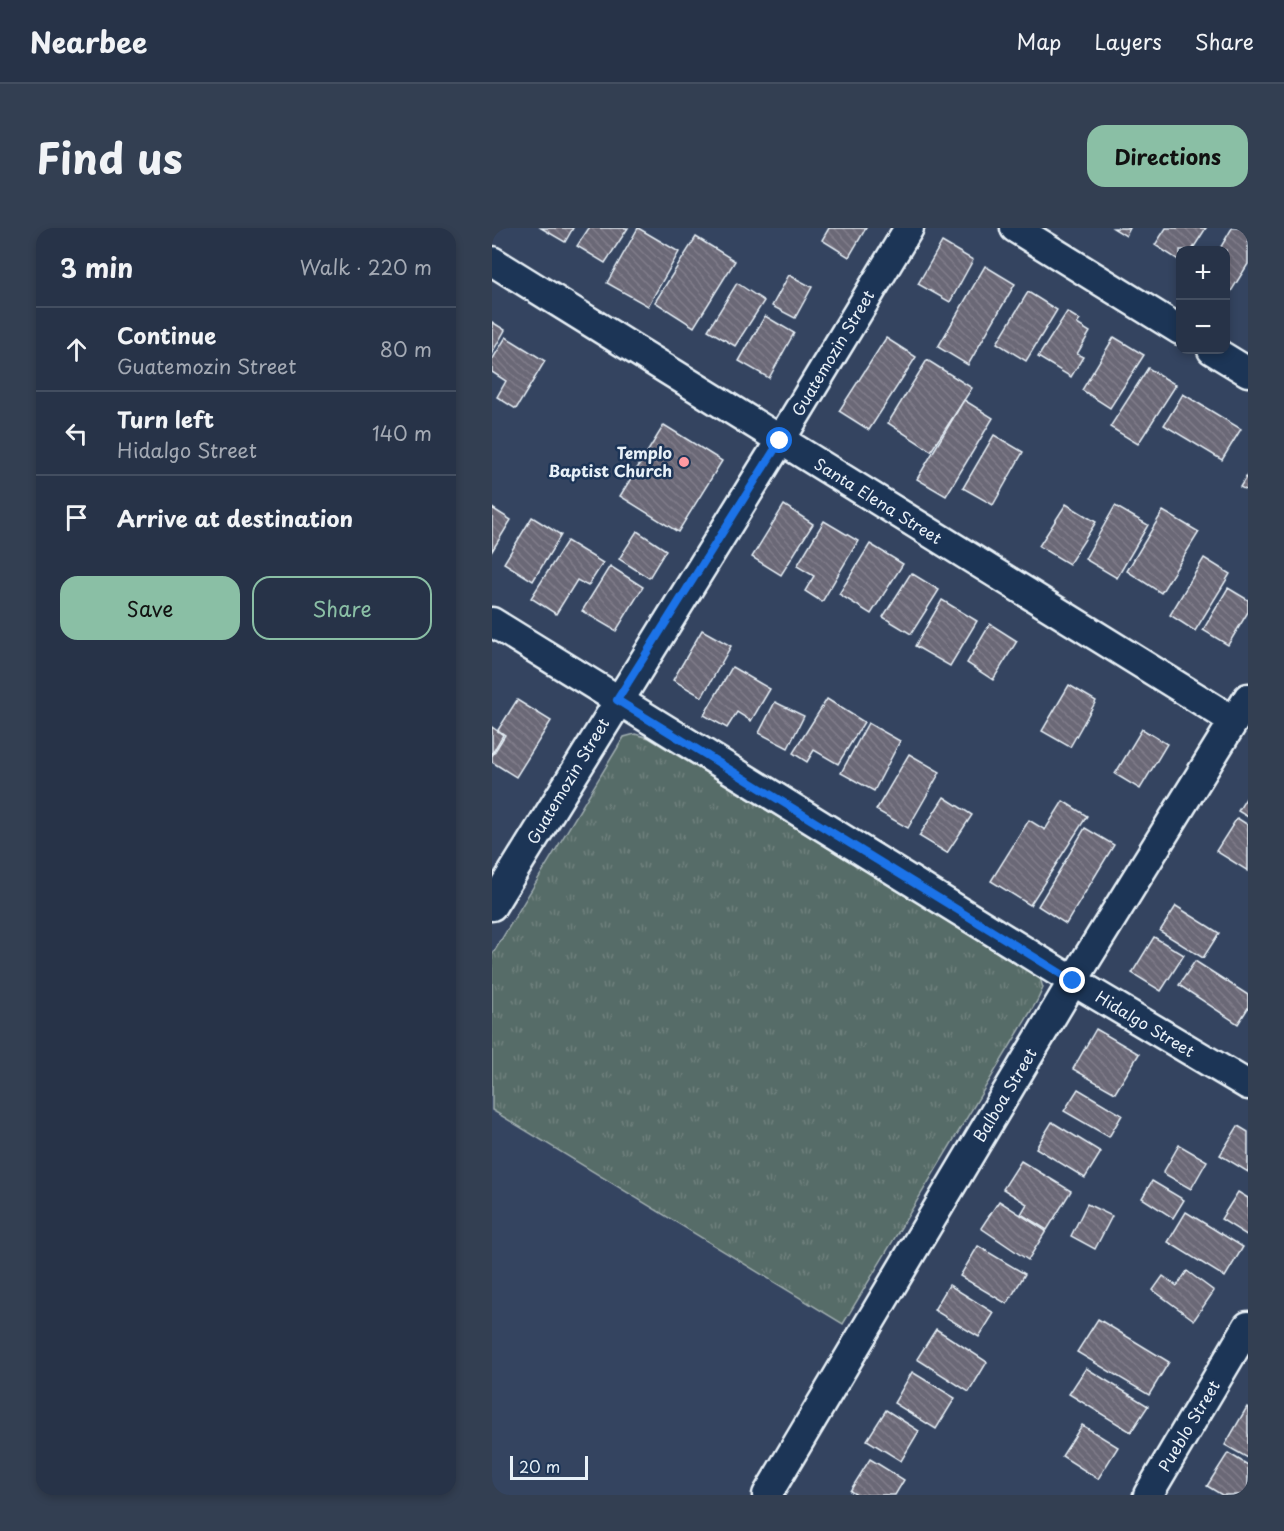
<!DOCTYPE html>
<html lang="en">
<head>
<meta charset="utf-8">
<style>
  body { margin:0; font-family:"Playpen Sans",sans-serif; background:#333f52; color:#f1f3f6 }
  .controls { position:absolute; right:18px; top:18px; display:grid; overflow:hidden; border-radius:12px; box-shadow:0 3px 9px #0003 }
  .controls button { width:54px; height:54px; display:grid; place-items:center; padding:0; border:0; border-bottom:2px solid #434e60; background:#273348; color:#f1f3f6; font:30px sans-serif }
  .scale { position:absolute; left:18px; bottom:15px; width:78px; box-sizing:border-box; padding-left:6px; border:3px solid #e8f1f8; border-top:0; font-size:16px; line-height:21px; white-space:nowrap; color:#e8f1f8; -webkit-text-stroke:4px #1d3557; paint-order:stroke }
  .stop { position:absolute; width:18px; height:18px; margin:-14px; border:4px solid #1a73e8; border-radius:50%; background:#fff }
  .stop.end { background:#1a73e8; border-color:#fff; box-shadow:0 2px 6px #0008 }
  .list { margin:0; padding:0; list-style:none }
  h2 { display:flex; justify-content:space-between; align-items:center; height:78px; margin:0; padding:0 24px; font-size:26px }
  h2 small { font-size:20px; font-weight:400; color:#a4aab4 }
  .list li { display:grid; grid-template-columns:39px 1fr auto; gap:18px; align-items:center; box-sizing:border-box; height:84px; padding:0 24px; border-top:2px solid #434e60 }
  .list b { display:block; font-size:22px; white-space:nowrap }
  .list p { margin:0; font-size:20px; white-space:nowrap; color:#a4aab4 }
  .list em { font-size:20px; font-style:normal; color:#a4aab4 }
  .actions { display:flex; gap:12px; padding:18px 24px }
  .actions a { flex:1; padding:14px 0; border:2px solid #8abfa5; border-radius:18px; text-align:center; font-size:21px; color:#8abfa5 }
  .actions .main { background:#8abfa5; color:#111 }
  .icon { flex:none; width:33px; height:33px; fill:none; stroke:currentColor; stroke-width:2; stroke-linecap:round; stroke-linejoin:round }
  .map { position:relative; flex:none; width:756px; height:1267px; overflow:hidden; border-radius:18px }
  header { display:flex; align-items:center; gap:36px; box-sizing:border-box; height:84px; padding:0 30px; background:#273348; border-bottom:2px solid #434e60 }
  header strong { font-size:28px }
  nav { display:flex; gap:33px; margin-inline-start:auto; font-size:21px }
  .intro { display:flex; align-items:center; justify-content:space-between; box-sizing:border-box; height:144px; padding:0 36px }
  h1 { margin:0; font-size:42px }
  .button { padding:15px 27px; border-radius:18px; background:#8abfa5; color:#111; font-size:21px; font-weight:700 }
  main { display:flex; gap:36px; padding:0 36px }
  aside { flex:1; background:#273348; border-radius:18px; box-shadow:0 3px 9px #0003 }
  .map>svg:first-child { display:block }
  .park { fill:url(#park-tufts); stroke:#a0aeb0; stroke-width:1.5 }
  .building { fill:url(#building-back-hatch); stroke:#e8f1f8; stroke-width:1.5 }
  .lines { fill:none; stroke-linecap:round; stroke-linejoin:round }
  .street-casing { stroke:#e8f1f8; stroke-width:33 }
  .street { stroke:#1d3557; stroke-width:28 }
  .route { stroke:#1a73e8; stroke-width:8 }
  .poi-dot { fill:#ff9aa2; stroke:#1d3557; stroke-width:2 }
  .labels { text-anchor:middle; stroke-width:5; stroke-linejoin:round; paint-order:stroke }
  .street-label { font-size:16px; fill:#e8f1f8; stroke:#1d3557 }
  .poi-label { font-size:16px; font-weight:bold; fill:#e8f1f8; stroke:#1d3557; text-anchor:end }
</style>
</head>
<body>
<header>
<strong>Nearbee</strong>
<nav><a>Map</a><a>Layers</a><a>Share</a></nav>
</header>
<div class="intro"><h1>Find us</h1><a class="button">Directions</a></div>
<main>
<aside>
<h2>3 min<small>Walk · 220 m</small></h2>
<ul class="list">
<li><svg class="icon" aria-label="ahead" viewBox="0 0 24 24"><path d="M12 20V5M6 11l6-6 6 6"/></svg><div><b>Continue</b><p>Guatemozin Street</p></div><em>80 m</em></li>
<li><svg class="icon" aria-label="left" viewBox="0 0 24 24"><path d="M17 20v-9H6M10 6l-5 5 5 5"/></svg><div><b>Turn left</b><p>Hidalgo Street</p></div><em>140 m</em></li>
<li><svg class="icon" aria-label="arrive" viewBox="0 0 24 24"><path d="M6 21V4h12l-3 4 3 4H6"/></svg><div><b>Arrive at destination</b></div></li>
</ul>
<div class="actions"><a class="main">Save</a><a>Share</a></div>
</aside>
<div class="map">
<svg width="756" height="1267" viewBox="0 0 756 1267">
  <defs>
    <pattern id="park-tufts" width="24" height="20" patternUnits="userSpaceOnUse" patternTransform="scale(1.5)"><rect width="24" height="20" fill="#576c67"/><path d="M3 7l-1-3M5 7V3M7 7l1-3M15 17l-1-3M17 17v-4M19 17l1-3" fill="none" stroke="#6f817e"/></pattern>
    <pattern id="building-back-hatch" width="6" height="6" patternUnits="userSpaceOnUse" patternTransform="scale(1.5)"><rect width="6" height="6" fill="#6b6776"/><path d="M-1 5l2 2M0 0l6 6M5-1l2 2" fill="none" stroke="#807d8a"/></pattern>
  </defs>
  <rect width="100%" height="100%" fill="#344460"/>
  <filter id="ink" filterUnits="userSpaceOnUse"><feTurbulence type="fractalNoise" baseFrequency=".0167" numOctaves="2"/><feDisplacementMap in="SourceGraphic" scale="12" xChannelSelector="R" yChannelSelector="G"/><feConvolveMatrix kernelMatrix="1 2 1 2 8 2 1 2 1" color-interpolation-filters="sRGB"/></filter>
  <g filter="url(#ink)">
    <!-- park -->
    <polygon class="park" points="143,506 157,510 548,750 551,760 545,773 351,1096 0,882 0,727 132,509"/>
    <!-- building -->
    <g class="building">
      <polygon points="49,0 81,0 73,14"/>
      <polygon points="97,0 136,0 113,35 85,18"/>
      <polygon points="146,0 187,24 156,78 115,55"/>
      <polygon points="337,0 374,0 357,29 330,12"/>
      <polygon points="621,0 638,0 634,8"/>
      <polygon points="674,0 714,0 700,22 688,22 688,33 663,17"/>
      <polygon points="740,0 756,0 756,36 738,65 734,62 734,22 727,22"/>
      <polygon points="204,9 243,33 202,99 163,74"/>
      <polygon points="450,14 481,32 458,74 426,56"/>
      <polygon points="493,38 523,56 476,137 446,119"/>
      <polygon points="297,47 320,59 303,90 280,78"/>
      <polygon points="245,55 272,73 243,118 216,102"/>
      <polygon points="536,64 565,82 534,133 505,115"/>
      <polygon points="575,84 588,92 585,96 598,104 585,126 591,129 579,149 546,129"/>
      <polygon points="273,88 302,105 277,150 247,133"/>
      <polygon points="0,94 13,102 0,125"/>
      <polygon points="14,109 53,133 24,181 5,169 14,153 0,144 0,132"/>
      <polygon points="622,109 652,127 618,180 590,162"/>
      <polygon points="394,110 424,129 377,202 347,183"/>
      <polygon points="435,132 480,160 439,223 396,195"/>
      <polygon points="656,140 684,157 646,216 618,199"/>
      <polygon points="691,166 749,201 730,232 672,197"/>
      <polygon points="472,172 501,190 454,268 425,251"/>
      <polygon points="172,197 230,233 186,304 128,268"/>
      <polygon points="502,207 531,224 501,277 471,260"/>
      <polygon points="756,246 756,263 748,259"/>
      <polygon points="574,276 604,294 577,336 547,318"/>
      <polygon points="292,277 321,296 289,347 260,329"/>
      <polygon points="623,278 656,297 625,350 593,331"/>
      <polygon points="0,280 19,292 0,323"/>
      <polygon points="671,283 707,304 669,365 635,343"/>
      <polygon points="40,289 69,307 41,353 12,335"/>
      <polygon points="332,293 366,313 330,374 313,363 322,348 305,338"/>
      <polygon points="145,303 174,322 157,350 127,331"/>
      <polygon points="75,313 111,335 96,358 85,352 64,386 39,370"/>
      <polygon points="378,316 411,336 379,386 347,366"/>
      <polygon points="712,330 738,346 703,403 678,387"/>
      <polygon points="118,338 151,359 124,403 90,383"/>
      <polygon points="419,345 447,362 419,406 391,389"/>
      <polygon points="736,360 756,372 756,384 736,417 711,402"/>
      <polygon points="450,372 485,393 458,438 423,418"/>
      <polygon points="498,396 525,413 501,452 475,435"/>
      <polygon points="210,402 239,418 210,469 181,452"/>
      <polygon points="240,439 278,461 259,493 245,484 235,500 212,487"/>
      <polygon points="577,457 604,473 578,519 550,503"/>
      <polygon points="335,471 372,494 346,536 322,522 315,534 301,525"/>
      <polygon points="25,472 59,493 24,549 0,534 0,528 13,507 6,502"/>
      <polygon points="283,474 312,488 296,520 267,505"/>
      <polygon points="376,495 408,513 382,563 349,545"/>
      <polygon points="0,499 11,507 0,526"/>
      <polygon points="650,501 675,516 648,561 623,546"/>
      <polygon points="417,526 448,544 416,600 384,582"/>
      <polygon points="756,567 756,589 746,583"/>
      <polygon points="452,569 480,587 455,625 427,608"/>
      <polygon points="571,573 595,588 538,677 499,653 537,592 553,602"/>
      <polygon points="745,590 756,597 756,643 724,623"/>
      <polygon points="593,600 622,617 574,696 546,678"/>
      <polygon points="684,678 727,705 711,730 668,703"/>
      <polygon points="662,709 692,727 669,763 640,745"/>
      <polygon points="703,733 756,767 756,780 746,796 687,757"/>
      <polygon points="604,801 647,826 623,865 581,841"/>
      <polygon points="586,861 630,887 617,909 572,883"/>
      <polygon points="560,894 609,924 593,950 544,920"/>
      <polygon points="746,898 756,904 756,944 728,927"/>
      <polygon points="687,917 715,933 699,961 671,945"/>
      <polygon points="529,933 579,963 555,1002 529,986 535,976 511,961"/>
      <polygon points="660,953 692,972 681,990 650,970"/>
      <polygon points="746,964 756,970 756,1008 729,991"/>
      <polygon points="507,973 554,1003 536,1032 489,1000"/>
      <polygon points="595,976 620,988 603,1021 579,1008"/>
      <polygon points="694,984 751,1019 733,1049 676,1014"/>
      <polygon points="486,1018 533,1046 515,1076 468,1048"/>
      <polygon points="695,1043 722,1063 702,1092 661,1062 671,1048 685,1058"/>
      <polygon points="457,1057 502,1085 487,1109 442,1082"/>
      <polygon points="606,1091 677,1134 657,1167 585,1124"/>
      <polygon points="444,1101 495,1134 477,1164 425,1131"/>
      <polygon points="594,1140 656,1178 639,1204 577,1166"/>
      <polygon points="420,1144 463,1170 444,1201 402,1175"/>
      <polygon points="755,1179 756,1180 756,1230 733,1217"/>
      <polygon points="394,1182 427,1203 409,1233 375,1212"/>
      <polygon points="590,1197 626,1219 606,1251 570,1228"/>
      <polygon points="736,1225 756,1237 756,1267 730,1267 715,1258"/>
      <polygon points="378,1231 412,1252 403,1267 365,1267 358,1263"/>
    </g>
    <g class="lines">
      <!-- street casing -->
      <g class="street-casing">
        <g id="street">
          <polyline points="523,0 688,102"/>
          <polyline points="0,33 742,493"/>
          <polyline points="720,122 756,144"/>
          <polyline points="0,394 581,753 756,857"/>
          <polyline points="0,678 288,213 417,0"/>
          <polyline points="275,1267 581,753 756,470"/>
          <polyline points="656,1267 756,1098"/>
        </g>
      </g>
      <!-- street -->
      <use href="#street" class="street"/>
    </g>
  </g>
  <g class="lines" filter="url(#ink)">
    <!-- route -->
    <polyline class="route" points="288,213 125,472 581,753"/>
  </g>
  <!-- markers -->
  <circle class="poi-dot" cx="192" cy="234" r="6"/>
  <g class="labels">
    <!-- street labels -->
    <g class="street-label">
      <text transform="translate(341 125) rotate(-59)" y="6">Guatemozin Street</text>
      <text transform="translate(386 273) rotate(32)" y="6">Santa Elena Street</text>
      <text transform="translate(76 553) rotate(-59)" y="6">Guatemozin Street</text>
      <text transform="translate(653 796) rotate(31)" y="6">Hidalgo Street</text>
      <text transform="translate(513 867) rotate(-59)" y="6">Balboa Street</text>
      <text transform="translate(697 1198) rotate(-59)" y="6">Pueblo Street</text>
    </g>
    <!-- poi labels -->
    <g class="poi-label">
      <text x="180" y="231">Templo<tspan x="180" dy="18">Baptist Church</tspan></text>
    </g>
  </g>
</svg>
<div class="controls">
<button>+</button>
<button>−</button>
</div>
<div class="scale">20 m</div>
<div class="stop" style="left:288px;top:213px"></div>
<div class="stop end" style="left:581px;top:753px"></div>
</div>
</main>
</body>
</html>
